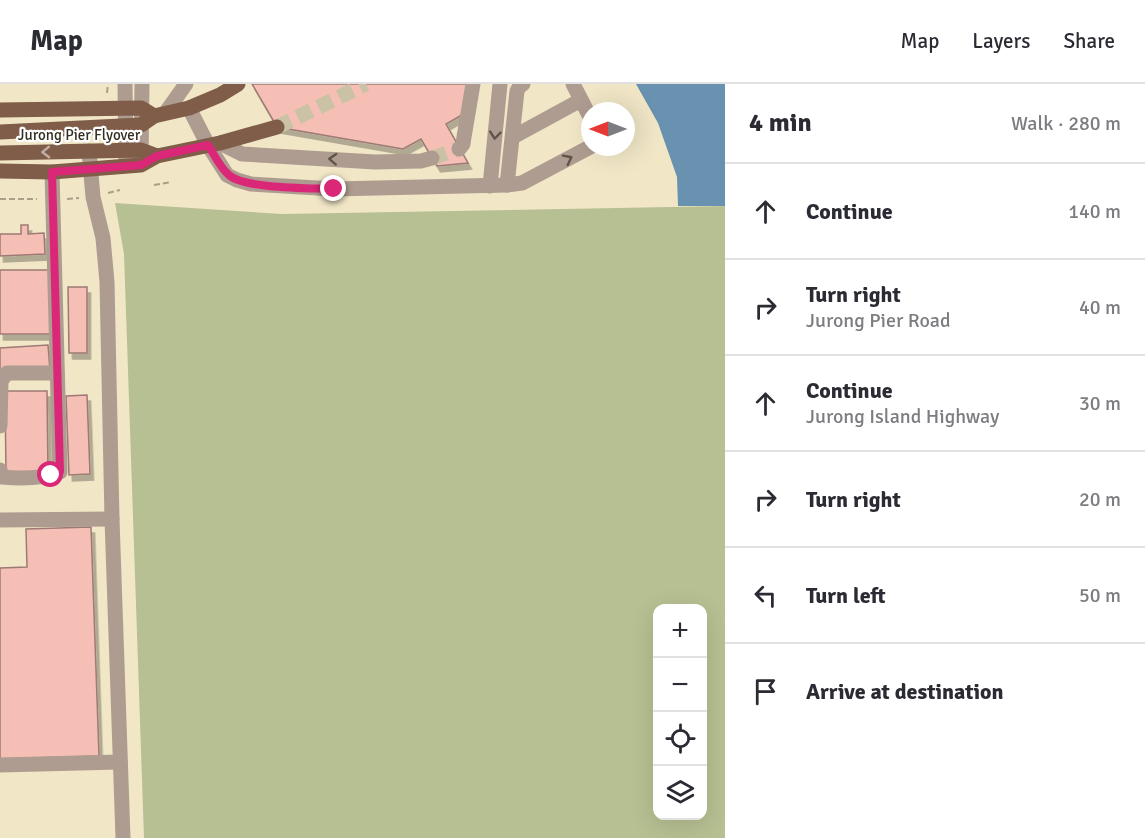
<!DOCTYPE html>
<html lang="en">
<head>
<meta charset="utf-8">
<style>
  body { margin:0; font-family:Signika,sans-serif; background:#f7f7f7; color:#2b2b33 }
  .controls { position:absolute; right:18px; bottom:18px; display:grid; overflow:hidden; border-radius:12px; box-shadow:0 6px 24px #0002 }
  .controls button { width:54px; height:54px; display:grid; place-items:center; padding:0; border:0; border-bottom:2px solid #e1e1e2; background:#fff; color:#2b2b33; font:30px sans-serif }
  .compass { position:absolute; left:581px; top:18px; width:54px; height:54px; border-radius:50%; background:#fff; box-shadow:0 6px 24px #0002; rotate:270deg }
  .stop { position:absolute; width:18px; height:18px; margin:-14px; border:4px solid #db2777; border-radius:50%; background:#fff }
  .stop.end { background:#db2777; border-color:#fff; box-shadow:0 2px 6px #0008 }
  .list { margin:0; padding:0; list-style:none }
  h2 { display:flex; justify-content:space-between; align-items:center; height:78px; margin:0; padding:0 24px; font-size:26px }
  h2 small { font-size:20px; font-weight:400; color:#7c7c81 }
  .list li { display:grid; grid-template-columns:39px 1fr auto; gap:18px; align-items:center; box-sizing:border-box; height:96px; padding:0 24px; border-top:2px solid #e1e1e2 }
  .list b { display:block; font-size:22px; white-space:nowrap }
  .list p { margin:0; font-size:20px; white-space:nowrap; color:#7c7c81 }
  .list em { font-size:20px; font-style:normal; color:#7c7c81 }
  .icon { flex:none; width:33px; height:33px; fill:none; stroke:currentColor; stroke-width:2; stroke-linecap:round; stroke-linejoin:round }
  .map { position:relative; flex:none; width:725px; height:754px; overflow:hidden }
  header { display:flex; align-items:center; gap:36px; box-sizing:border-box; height:84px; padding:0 30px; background:#fff; border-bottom:2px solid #e1e1e2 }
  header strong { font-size:28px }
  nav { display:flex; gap:33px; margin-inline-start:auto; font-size:21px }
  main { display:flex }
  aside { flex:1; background:#fff }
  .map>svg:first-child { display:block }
  .green { fill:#b7c092; fill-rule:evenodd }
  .water { fill:#6991b0 }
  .building { fill:#f5bfb5; stroke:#9d7a74; stroke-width:1.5; filter:url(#shadow) }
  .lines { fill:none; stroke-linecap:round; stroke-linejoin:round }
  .minor-tunnel { stroke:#cbc2a6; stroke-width:15; stroke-dasharray:15 8; stroke-linecap:butt }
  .major-tunnel { stroke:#cbc2a6; stroke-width:15; stroke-dasharray:15 8; stroke-linecap:butt }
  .path { stroke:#a8a087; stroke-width:2; stroke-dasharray:6 3; stroke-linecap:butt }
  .minor { stroke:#af9c90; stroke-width:15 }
  .major { stroke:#7f5d48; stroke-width:15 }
  .oneway { stroke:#5e5448 }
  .oneway2 { stroke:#bfaea4 }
  .route { stroke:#db2777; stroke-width:8 }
  .labels { text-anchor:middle; stroke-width:4.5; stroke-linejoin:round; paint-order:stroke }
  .street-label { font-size:15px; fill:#322e21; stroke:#fff }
</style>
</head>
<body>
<header>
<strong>Map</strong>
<nav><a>Map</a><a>Layers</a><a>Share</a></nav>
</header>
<main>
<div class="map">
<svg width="725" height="754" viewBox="0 0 725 754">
  <defs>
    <filter id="shadow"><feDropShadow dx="3.5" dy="6" stdDeviation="0" flood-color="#0004"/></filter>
  </defs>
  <rect width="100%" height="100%" fill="#f1e7c7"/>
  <!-- green -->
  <path class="green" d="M115 119 282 130 725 122V754H144L124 170ZM658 524H702V732H658Z"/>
  <!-- water -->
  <polygon class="water" points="636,0 725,0 725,122 678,122 677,93 658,39"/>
  <!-- building -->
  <g class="building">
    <polygon points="252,0 471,0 467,28 446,40 468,79 437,82 421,55 403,65 277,43"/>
    <polygon points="21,141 28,141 28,150 44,149 45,170 0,172 0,150 21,150"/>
    <rect x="0" y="186" width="52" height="64"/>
    <polygon points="68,203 87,203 87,269 69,269"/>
    <polygon points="48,261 50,286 0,289 0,264"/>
    <polygon points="5,307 47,307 48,390 6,391"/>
    <polygon points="87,311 90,390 69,391 66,312"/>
    <polygon points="91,443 99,672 0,675 0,484 27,483 26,445"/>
  </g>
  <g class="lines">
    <!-- minor-tunnel -->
    <polyline class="minor-tunnel" points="432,74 459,65"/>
    <!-- major-tunnel -->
    <polyline class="major-tunnel" points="277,43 366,0"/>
    <!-- path -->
    <g class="path">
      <polyline points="107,9 108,0"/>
      <polyline points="154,101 171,98"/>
      <polyline points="108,109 120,106"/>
      <polyline points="0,115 37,115"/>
      <polyline points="67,115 79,114"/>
    </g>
    <!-- minor -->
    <g class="minor">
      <polyline points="125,0 126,79"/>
      <polyline points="573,0 590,33"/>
      <polyline points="189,24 208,61 227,91 237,96 251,100 334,105 507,101 522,99 590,63"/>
      <polyline points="166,28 186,0"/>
      <polyline points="513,53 581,16"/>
      <polyline points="220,59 242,70 375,78 421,77 432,74"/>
      <polyline points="459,65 463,60 464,53 473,0"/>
      <polyline points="89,67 93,113 103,154 107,198 112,435 123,754"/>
      <polyline points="141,78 142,0"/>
      <polyline points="507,101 517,7 520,2 523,0"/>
      <polyline points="490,102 500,0"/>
      <polyline points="0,342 1,297 7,289 57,289"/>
      <path d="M0 386 2 393C22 395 41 395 60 388L52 88"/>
      <polyline points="0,436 112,435"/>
      <polyline points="0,681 120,678"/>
    </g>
    <!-- major -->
    <g class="major">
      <polyline points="0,26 141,24 154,32"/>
      <polyline points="0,48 141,41 154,32 189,24 220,11 238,0"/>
      <polyline points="0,69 141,66 157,72"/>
      <polyline points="0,87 52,88 141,81 157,72 220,59 277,43"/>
    </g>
  </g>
  <!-- one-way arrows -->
  <defs><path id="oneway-chevron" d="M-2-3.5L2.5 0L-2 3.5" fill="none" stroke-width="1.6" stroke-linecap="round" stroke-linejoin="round" transform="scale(1.5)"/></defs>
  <g class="oneway">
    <use href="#oneway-chevron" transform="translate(495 51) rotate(96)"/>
    <use href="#oneway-chevron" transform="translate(333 75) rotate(-177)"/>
    <use href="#oneway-chevron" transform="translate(568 75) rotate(-27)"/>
  </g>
  <use class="oneway2" href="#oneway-chevron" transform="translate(46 68) rotate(179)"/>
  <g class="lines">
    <!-- route -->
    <path class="route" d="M51 391 60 388 52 88 141 81 157 72 208 61C214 70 220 84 229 91 244 105 311 104 334 105"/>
  </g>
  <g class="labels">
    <!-- street labels -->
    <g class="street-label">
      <text x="79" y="56">Jurong Pier Flyover</text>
    </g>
  </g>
</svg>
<div class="controls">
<button>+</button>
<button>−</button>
<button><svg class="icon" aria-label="locate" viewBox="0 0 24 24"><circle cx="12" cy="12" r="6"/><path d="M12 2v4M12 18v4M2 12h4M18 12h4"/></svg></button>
<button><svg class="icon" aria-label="layers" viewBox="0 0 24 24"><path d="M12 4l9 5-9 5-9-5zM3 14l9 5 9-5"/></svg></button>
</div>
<svg class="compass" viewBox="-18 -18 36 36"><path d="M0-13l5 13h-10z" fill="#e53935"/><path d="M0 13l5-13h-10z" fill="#7c7c81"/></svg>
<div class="stop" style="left:51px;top:391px"></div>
<div class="stop end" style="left:334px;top:105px"></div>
</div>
<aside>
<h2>4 min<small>Walk · 280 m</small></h2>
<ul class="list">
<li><svg class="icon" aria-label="ahead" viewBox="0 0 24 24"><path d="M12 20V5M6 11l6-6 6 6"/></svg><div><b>Continue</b></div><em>140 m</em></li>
<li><svg class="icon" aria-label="right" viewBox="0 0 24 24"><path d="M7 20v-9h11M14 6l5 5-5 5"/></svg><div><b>Turn right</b><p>Jurong Pier Road</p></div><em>40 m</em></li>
<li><svg class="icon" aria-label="ahead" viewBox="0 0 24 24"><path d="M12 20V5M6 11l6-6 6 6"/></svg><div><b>Continue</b><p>Jurong Island Highway</p></div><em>30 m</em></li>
<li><svg class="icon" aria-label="right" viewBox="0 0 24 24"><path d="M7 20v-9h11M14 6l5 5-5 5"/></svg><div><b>Turn right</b></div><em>20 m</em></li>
<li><svg class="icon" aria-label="left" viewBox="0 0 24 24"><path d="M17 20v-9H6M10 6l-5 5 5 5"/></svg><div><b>Turn left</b></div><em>50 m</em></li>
<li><svg class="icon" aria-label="arrive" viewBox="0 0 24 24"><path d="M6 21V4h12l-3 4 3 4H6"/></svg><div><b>Arrive at destination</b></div></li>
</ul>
</aside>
</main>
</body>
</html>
